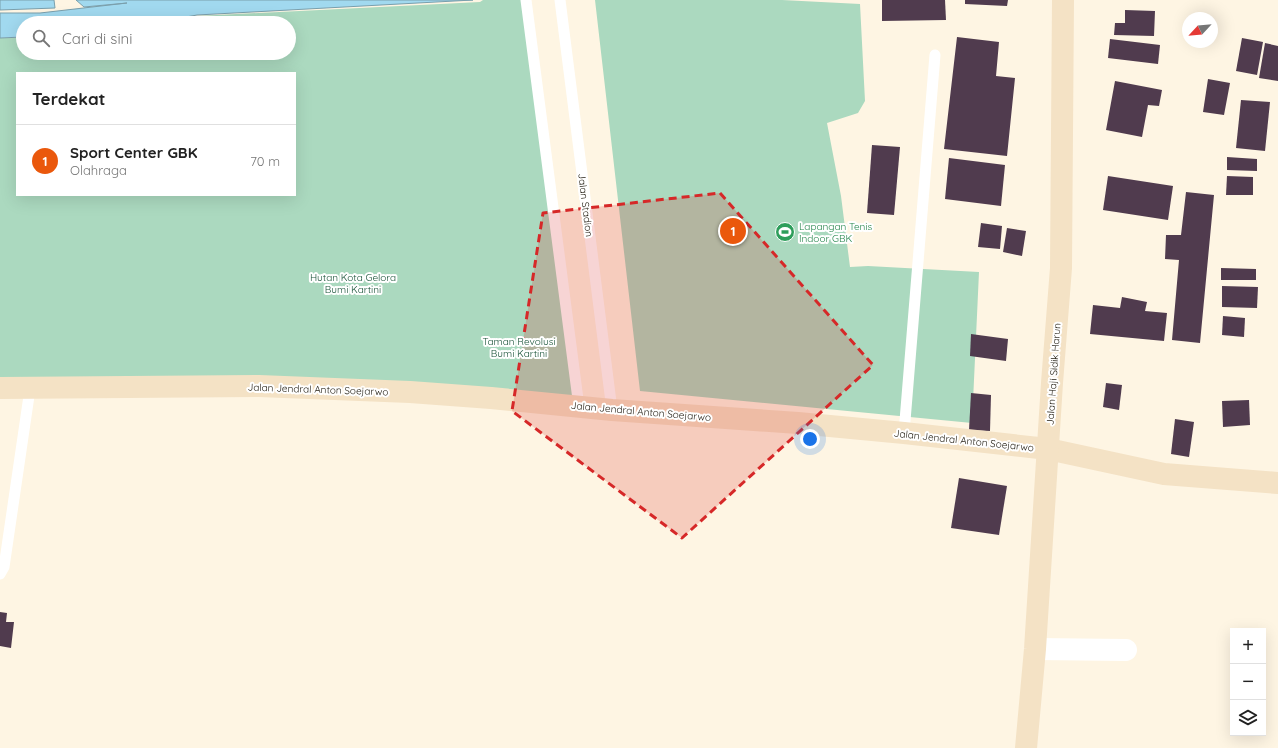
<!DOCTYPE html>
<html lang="id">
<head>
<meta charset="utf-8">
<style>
  body { margin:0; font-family:Quicksand,sans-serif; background:#f6f6f6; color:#222 }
  .controls { position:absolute; right:12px; bottom:12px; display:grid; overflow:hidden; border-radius:0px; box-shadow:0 4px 16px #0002 }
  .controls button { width:36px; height:36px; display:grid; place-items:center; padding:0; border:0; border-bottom:1px solid #e0e0e0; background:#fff; color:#222; font:20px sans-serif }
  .compass { position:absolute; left:1182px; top:12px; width:36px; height:36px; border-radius:50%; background:#fff; box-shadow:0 4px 16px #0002; rotate:244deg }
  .you { position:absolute; left:810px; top:439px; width:14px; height:14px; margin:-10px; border:3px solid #fff; border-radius:50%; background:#1a73e8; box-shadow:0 0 0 6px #1a73e833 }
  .badge { display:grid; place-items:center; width:26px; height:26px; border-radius:50%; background:#ea580c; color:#fff; font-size:13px; font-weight:700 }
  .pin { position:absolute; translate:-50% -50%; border:2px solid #fff; box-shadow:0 1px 4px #0006 }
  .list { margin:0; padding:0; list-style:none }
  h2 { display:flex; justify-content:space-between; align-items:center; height:52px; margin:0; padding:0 16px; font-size:17px }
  h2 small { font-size:13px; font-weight:400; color:#767676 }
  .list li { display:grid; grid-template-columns:26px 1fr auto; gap:12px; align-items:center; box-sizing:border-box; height:72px; padding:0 16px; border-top:1px solid #e0e0e0 }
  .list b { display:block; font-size:15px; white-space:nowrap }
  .list p { margin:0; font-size:13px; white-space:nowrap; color:#767676 }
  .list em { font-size:13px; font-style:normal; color:#767676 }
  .icon { flex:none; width:22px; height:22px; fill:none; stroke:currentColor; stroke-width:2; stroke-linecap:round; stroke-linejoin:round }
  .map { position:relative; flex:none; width:1278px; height:748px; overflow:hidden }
  .search { position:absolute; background:#fff; box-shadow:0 4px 16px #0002; left:16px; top:16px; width:280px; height:44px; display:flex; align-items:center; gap:10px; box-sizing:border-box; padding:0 14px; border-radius:22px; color:#767676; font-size:15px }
  .panel { position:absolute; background:#fff; box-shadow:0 4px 16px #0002; left:16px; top:72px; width:280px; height:124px; border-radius:0px }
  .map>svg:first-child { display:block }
  .green { fill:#abd9bf; fill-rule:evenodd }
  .water { fill:#a1d9ef; stroke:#7a9fac }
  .building { fill:#503b4e }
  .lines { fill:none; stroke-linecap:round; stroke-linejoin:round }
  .lane { stroke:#fff; stroke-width:11 }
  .street { stroke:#fff; stroke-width:22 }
  .secondary { stroke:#f4e2c5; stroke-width:22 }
  .marked { fill:#d62828; fill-opacity:0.2; stroke:#d62828; stroke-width:3; stroke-dasharray:8 5; stroke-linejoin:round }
  .labels { text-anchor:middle; stroke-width:4; stroke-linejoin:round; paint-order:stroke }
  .street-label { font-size:10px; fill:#1e190e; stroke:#fff }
  .leisure-label { font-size:10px; fill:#27864d; stroke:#fff; text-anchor:start }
  .park-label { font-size:10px; fill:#185237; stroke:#fff }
</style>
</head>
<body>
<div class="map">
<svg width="1278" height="748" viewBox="0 0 1278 748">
  <rect width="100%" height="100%" fill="#fef5e3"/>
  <!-- green -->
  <g class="green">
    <path d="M483 0H524L577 404 0 386V38H23V53H289V23H156L197 16 480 2ZM17 73H295V195H17Z"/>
    <polygon points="595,0 782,0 860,4 865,101 858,113 827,123 841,196 850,267 868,266 979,272 972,423 640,391"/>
  </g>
  <!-- water -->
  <g class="water">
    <polygon points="0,0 54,0 55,8 0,10"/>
    <polygon points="76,0 473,0 197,15 153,23 23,23 23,37 0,38 0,13 40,13 127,3 84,7"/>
  </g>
  <!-- building -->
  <g class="building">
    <polygon points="882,0 945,0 946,20 882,21"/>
    <polygon points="965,0 1008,0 1007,6 965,4"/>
    <polygon points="1125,10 1155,11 1154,36 1114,35 1115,23 1125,23"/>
    <polygon points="957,37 999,42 996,76 1015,78 1007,156 944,149"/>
    <polygon points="1242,38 1263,42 1257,75 1236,71"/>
    <polygon points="1110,39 1160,45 1158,64 1108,58"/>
    <polygon points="1265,43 1278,46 1278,81 1259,78"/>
    <polygon points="1208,79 1230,83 1224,115 1203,112"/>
    <polygon points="1115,81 1162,90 1159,106 1148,105 1142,137 1106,130"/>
    <polygon points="1241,100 1270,102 1265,151 1236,148"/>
    <polygon points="872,145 900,147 894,215 867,213"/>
    <polygon points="1227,157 1257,159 1257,171 1227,170"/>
    <polygon points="949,158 1005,165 1001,206 945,199"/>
    <polygon points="1108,176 1173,186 1168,220 1103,210"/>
    <polygon points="1227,176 1253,177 1253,195 1226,195"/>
    <polygon points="1186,192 1214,195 1200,343 1172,340 1179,260 1165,259 1166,235 1181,235"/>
    <polygon points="981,223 1002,226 1000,249 978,247"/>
    <polygon points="1007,228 1026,231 1022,256 1003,252"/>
    <polygon points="1221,268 1256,269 1256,280 1221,280"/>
    <polygon points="1222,286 1258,287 1257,308 1222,307"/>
    <polygon points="1122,297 1147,302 1145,311 1167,313 1164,341 1090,334 1093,305 1120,308"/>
    <polygon points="1223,316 1245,318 1244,337 1222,335"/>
    <polygon points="971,334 1008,339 1006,361 970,356"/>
    <polygon points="1106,383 1122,385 1119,410 1103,407"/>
    <polygon points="971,393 991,395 990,431 969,430"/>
    <polygon points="1249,400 1250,425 1223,427 1222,401"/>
    <polygon points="1175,419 1194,422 1189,457 1171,454"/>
    <polygon points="959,478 1007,486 999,535 951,528"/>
    <polygon points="0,612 7,613 6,622 14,622 11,648 0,646"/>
  </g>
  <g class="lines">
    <!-- lane -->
    <g class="lane">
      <polyline points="526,0 579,407"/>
      <polyline points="560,0 612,410"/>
      <polyline points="904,433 935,55"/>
      <polyline points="0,574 4,567 30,389"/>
    </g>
    <!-- street -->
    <polyline class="street" points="1035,649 1126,650"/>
    <!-- secondary -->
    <g class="secondary">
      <polyline points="0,388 259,386 410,392 491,398 612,410 798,423 904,433 1048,449 1164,474 1278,483"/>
      <polyline points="1026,748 1035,649 1052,383 1061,268 1063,0"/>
    </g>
  </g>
  <!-- marked area -->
  <path class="marked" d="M720 193 873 365 682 538 512 411 543 213Z"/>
  <!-- icons -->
  <defs>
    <g id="stadium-disc" transform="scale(1)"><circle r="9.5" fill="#2e9e5b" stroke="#fff"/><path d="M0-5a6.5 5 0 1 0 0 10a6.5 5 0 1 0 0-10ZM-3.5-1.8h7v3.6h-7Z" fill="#fff"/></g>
  </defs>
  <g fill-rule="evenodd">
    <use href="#stadium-disc" x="785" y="232"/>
  </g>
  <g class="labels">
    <!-- street labels -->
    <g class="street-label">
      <text transform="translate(586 205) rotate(83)" y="4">Jalan Stadion</text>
      <text transform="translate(1053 374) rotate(-86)" y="4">Jalan Haji Sidik Harun</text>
      <text transform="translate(318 389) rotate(2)" y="4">Jalan Jendral Anton Soejarwo</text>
      <text transform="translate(641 411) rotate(5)" y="4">Jalan Jendral Anton Soejarwo</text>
      <text transform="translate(964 440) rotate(6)" y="4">Jalan Jendral Anton Soejarwo</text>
    </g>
    <!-- leisure labels -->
    <g class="leisure-label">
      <text x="799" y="230">Lapangan Tenis<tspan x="799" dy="12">Indoor GBK</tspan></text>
    </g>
    <!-- park labels -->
    <g class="park-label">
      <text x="353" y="281">Hutan Kota Gelora<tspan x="353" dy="12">Bumi Kartini</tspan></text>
      <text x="519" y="345">Taman Revolusi<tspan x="519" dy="12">Bumi Kartini</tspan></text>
    </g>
  </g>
</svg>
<div class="controls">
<button>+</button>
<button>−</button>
<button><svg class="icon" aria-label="layers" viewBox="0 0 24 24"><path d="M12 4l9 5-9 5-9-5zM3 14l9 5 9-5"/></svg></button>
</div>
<svg class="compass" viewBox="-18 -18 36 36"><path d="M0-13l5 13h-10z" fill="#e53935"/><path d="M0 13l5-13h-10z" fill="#767676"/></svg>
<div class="you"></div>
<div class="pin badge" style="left:733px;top:231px">1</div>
<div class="search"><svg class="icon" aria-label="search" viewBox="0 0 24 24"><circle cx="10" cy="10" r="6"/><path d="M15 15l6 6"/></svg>Cari di sini</div>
<section class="panel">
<h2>Terdekat<small></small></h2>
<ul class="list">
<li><span class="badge">1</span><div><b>Sport Center GBK</b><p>Olahraga</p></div><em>70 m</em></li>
</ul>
</section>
</div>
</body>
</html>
